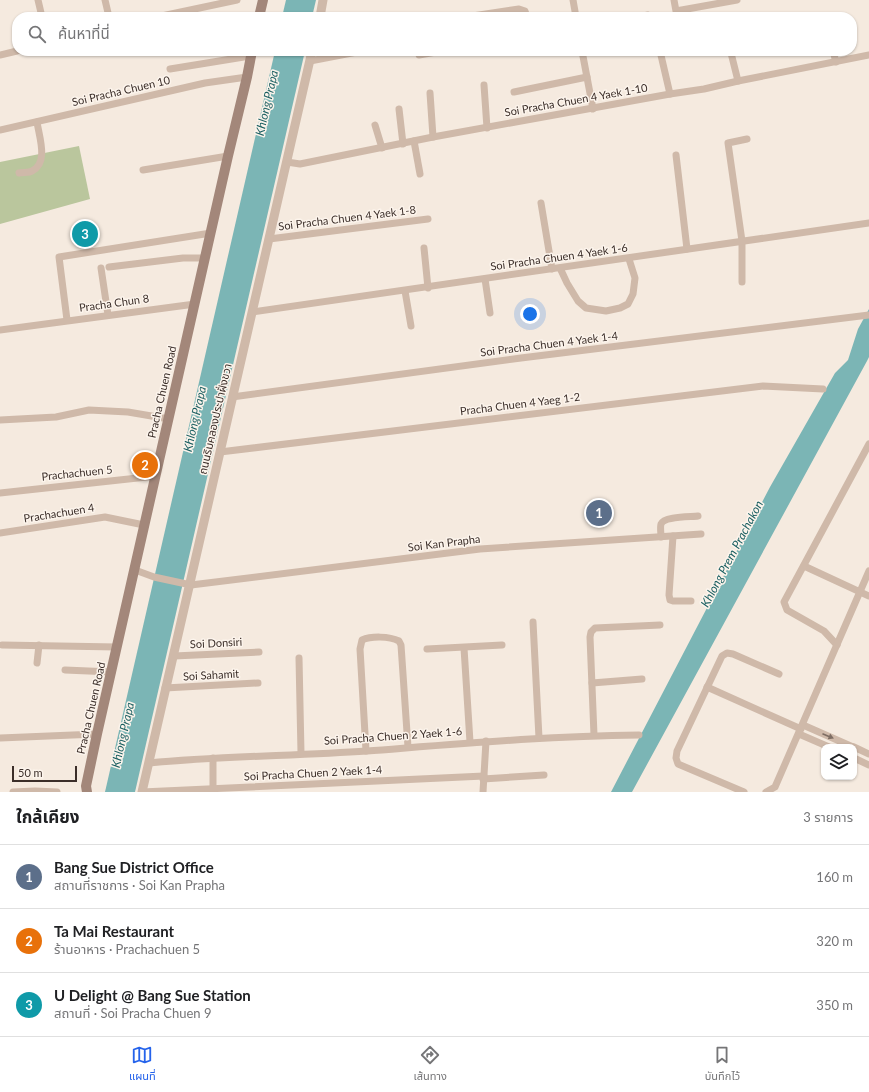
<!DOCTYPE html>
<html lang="th">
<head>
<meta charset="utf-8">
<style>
  body { margin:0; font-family:Lato,"Noto Sans Thai",sans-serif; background:#f2f2f2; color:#202124 }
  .controls { position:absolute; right:12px; bottom:12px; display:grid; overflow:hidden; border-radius:8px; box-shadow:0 1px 3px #0004 }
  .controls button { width:36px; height:36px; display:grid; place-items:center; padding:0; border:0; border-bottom:1px solid #e0e0e0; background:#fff; color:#202124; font:20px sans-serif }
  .scale { position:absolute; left:12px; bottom:10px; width:65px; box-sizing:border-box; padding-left:4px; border:2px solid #3b2e29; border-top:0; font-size:11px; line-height:14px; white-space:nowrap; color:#3b2e29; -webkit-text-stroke:3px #fcf4ec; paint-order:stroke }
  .you { position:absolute; left:530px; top:314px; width:14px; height:14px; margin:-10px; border:3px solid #fff; border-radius:50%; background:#1a73e8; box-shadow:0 0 0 6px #1a73e833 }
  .badge { display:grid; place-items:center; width:26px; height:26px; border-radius:50%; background:#2563eb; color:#fff; font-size:13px; font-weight:700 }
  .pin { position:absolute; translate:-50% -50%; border:2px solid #fff; box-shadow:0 1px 4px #0006 }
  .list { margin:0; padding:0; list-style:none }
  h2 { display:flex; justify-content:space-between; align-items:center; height:52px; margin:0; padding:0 16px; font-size:17px }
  h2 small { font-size:13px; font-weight:400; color:#757577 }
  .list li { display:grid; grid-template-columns:26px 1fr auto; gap:12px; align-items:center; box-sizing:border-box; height:64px; padding:0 16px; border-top:1px solid #e0e0e0 }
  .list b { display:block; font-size:15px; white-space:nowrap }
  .list p { margin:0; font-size:13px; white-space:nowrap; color:#757577 }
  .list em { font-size:13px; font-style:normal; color:#757577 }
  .icon { flex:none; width:22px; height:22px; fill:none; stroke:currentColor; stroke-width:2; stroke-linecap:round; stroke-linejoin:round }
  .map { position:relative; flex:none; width:869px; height:792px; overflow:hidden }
  .search { position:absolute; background:#fff; box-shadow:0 1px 3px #0004; left:12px; right:12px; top:12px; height:44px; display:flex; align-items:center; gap:10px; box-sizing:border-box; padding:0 14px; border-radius:16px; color:#757577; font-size:15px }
  .sheet { height:244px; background:#fff }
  nav { display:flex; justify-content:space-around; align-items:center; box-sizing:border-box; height:56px; border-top:1px solid #e0e0e0; background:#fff; font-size:11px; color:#757577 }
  nav a { display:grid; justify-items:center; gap:2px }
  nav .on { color:#2563eb }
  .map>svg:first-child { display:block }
  .green { fill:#bac69d }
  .water { fill:#7bb5b5 }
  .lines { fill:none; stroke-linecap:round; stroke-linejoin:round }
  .minor { stroke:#cfb9a9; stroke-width:7 }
  .tertiary { stroke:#cfb9a9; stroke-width:9 }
  .secondary { stroke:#a3877a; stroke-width:10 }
  .oneway { fill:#7e6d63 }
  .labels { text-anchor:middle; stroke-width:3; stroke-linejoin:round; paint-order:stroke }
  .street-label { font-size:11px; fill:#3b2e29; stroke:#fcf4ec }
  .water-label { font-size:12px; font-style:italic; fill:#1b5f61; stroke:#fcf4ec }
</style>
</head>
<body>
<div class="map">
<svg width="869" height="792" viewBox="0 0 869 792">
  <rect width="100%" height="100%" fill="#f5eadf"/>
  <!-- green -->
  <polygon class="green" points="79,146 90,199 0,224 0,162"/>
  <!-- water -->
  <g class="water">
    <polygon points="286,0 316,0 312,17 282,17"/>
    <polygon points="275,51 305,51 135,792 105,792"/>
    <polygon points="869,309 869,357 867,361 632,792 611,792 770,487 835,373 848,360 858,329"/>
  </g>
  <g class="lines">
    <!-- minor -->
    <g class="minor">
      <polyline points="38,0 42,17"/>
      <polyline points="105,0 109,17"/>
      <polyline points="573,0 576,17"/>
      <polyline points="674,0 676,11 737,0"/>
      <polyline points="157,17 237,0"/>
      <polyline points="466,17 519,9 525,11 527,17"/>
      <polyline points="639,17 648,15"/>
      <polyline points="582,51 593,109"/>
      <polyline points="660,51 670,94"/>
      <polyline points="833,51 836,62"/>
      <polyline points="731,53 738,81"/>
      <polyline points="0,55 17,51"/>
      <polyline points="419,55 442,51"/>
      <polyline points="310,61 362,51"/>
      <polyline points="170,69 250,56"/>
      <polyline points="484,85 487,128"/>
      <polyline points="514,92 587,77"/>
      <polyline points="430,93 433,137"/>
      <polyline points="399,109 403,144"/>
      <polyline points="375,125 382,148"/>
      <polyline points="0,130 205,83 247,77"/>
      <polyline points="414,141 420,174"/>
      <polyline points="676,155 687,249"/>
      <polyline points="287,162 300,164 433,137 670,94 704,89 738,81 869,55"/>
      <polyline points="143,170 228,156"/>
      <path d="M19 173C23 172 29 173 32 171 49 163 39 136 37 122"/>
      <polyline points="541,203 552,269"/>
      <polyline points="269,239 428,219"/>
      <polyline points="424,248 428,288"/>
      <polyline points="109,267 183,258 205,258"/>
      <polyline points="101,268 108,315"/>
      <polyline points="560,268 567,283 578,301 586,308 606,311 620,308 628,304 633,294 635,278 629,259"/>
      <polyline points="485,279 490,313"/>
      <polyline points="742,282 742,241 728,143 747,139"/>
      <polyline points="405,291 411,326"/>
      <polyline points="252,312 869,223"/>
      <polyline points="67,320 59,257 211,233"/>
      <polyline points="0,330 195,304"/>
      <polyline points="232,397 521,358 869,315"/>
      <polyline points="0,420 56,417 89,410 128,412 169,419"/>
      <polyline points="220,452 763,386 823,389"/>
      <polyline points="0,493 156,476"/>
      <polyline points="0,533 105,517 144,525"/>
      <polyline points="673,536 669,595 670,600 673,601 691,601"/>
      <path d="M661 537C661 533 660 527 661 524 664 516 691 517 698 516"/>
      <polyline points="804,566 869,596"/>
      <polyline points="135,570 154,577 191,585 480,549 701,534"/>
      <polyline points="533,622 539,738"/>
      <polyline points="2,645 117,647"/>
      <polyline points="837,645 824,631 787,610 784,602 869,444"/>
      <polyline points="464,648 470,742"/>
      <polyline points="427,649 502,645"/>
      <polyline points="174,656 259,652"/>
      <polyline points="299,658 301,753"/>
      <polyline points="37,663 39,645"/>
      <polyline points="65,670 112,672"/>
      <polyline points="592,683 642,679"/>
      <polyline points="707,687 801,729"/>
      <polyline points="165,688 258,683"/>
      <polyline points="803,725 853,747"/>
      <polyline points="799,734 829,747"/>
      <polyline points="594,735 590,637 591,632 595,628 660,625"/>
      <polyline points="0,738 97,734"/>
      <polyline points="854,747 869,754"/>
      <path d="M366 751 360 649 362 640C371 636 389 636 399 641L401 645 408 747"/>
      <polyline points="213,758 213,789"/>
      <polyline points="854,758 869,765"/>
      <path d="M149 763C221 756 294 756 367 751 458 744 548 736 639 735"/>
      <polyline points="483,779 544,775"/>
      <polyline points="13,792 35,791 57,792"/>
      <polyline points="142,792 484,776"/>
      <polyline points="483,792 486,741"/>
      <polyline points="744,792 678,764 676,758 677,751 722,656 727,653 733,654 779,674"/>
      <polyline points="766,792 775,787 869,571"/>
    </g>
    <!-- tertiary -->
    <g class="tertiary">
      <polyline points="320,17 323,0"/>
      <path d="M142 792C199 545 256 298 312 51"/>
    </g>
    <!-- secondary -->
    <g class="secondary">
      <polyline points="259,17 263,0"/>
      <polyline points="87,792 86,786 97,734 228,156 247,77 252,51"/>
    </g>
  </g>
  <!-- one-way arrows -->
  <defs><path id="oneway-solid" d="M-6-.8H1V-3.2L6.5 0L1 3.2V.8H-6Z"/></defs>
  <use class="oneway" href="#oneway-solid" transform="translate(828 736) rotate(23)"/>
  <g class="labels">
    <!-- street labels -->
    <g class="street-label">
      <text transform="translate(121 91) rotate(-13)" y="4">Soi Pracha Chuen 10</text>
      <text transform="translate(576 100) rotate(-10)" y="4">Soi Pracha Chuen 4 Yaek 1-10</text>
      <text transform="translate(347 218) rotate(-7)" y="4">Soi Pracha Chuen 4 Yaek 1-8</text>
      <text transform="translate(559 257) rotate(-8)" y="4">Soi Pracha Chuen 4 Yaek 1-6</text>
      <text transform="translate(114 303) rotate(-8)" y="4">Pracha Chun 8</text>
      <text transform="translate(549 344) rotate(-7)" y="4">Soi Pracha Chuen 4 Yaek 1-4</text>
      <text transform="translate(162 392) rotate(-77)" y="4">Pracha Chuen Road</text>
      <text transform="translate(520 404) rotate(-7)" y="4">Pracha Chuen 4 Yaeg 1-2</text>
      <text transform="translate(215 419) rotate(-77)" y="4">ถนนริมคลองประปาฝั่งขวา</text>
      <text transform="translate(77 473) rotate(-6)" y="4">Prachachuen 5</text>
      <text transform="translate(59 513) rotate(-9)" y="4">Prachachuen 4</text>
      <text transform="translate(444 543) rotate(-7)" y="4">Soi Kan Prapha</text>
      <text transform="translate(216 643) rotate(-3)" y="4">Soi Donsiri</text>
      <text transform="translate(211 675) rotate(-3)" y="4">Soi Sahamit</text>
      <text transform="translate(91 708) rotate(-77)" y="4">Pracha Chuen Road</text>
      <text transform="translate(393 736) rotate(-4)" y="4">Soi Pracha Chuen 2 Yaek 1-6</text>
      <text transform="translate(313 773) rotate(-3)" y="4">Soi Pracha Chuen 2 Yaek 1-4</text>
    </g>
    <!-- water labels -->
    <g class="water-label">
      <text transform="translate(267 103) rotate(-77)" y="4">Khlong Prapa</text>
      <text transform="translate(195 419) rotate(-77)" y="4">Khlong Prapa</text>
      <text transform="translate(732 554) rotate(-62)" y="4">Khlong Prem Prachakon</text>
      <text transform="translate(123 735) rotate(-77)" y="4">Khlong Prapa</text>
    </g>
  </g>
</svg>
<div class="controls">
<button><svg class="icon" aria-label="layers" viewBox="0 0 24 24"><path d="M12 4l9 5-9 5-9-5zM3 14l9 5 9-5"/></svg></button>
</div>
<div class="scale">50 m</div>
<div class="you"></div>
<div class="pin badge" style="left:599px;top:513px;background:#5c6f8a">1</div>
<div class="pin badge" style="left:145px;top:465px;background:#e8710a">2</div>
<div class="pin badge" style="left:85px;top:234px;background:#0f9aa8">3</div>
<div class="search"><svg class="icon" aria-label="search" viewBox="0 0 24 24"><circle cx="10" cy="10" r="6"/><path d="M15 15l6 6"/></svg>ค้นหาที่นี่</div>
</div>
<section class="sheet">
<h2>ใกล้เคียง<small>3 รายการ</small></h2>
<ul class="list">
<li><span class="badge" style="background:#5c6f8a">1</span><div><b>Bang Sue District Office</b><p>สถานที่ราชการ · Soi Kan Prapha</p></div><em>160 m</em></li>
<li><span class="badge" style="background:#e8710a">2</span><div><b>Ta Mai Restaurant</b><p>ร้านอาหาร · Prachachuen 5</p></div><em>320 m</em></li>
<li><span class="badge" style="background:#0f9aa8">3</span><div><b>U Delight @ Bang Sue Station</b><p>สถานที่ · Soi Pracha Chuen 9</p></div><em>350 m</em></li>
</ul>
</section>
<nav>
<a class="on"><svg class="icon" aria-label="map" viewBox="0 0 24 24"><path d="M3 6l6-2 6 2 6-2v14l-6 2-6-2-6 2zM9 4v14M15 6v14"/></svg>แผนที่</a>
<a><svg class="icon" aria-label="directions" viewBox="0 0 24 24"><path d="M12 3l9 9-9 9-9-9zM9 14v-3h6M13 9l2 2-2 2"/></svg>เส้นทาง</a>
<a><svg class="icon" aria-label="saved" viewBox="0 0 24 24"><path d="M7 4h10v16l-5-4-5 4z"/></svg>บันทึกไว้</a>
</nav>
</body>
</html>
